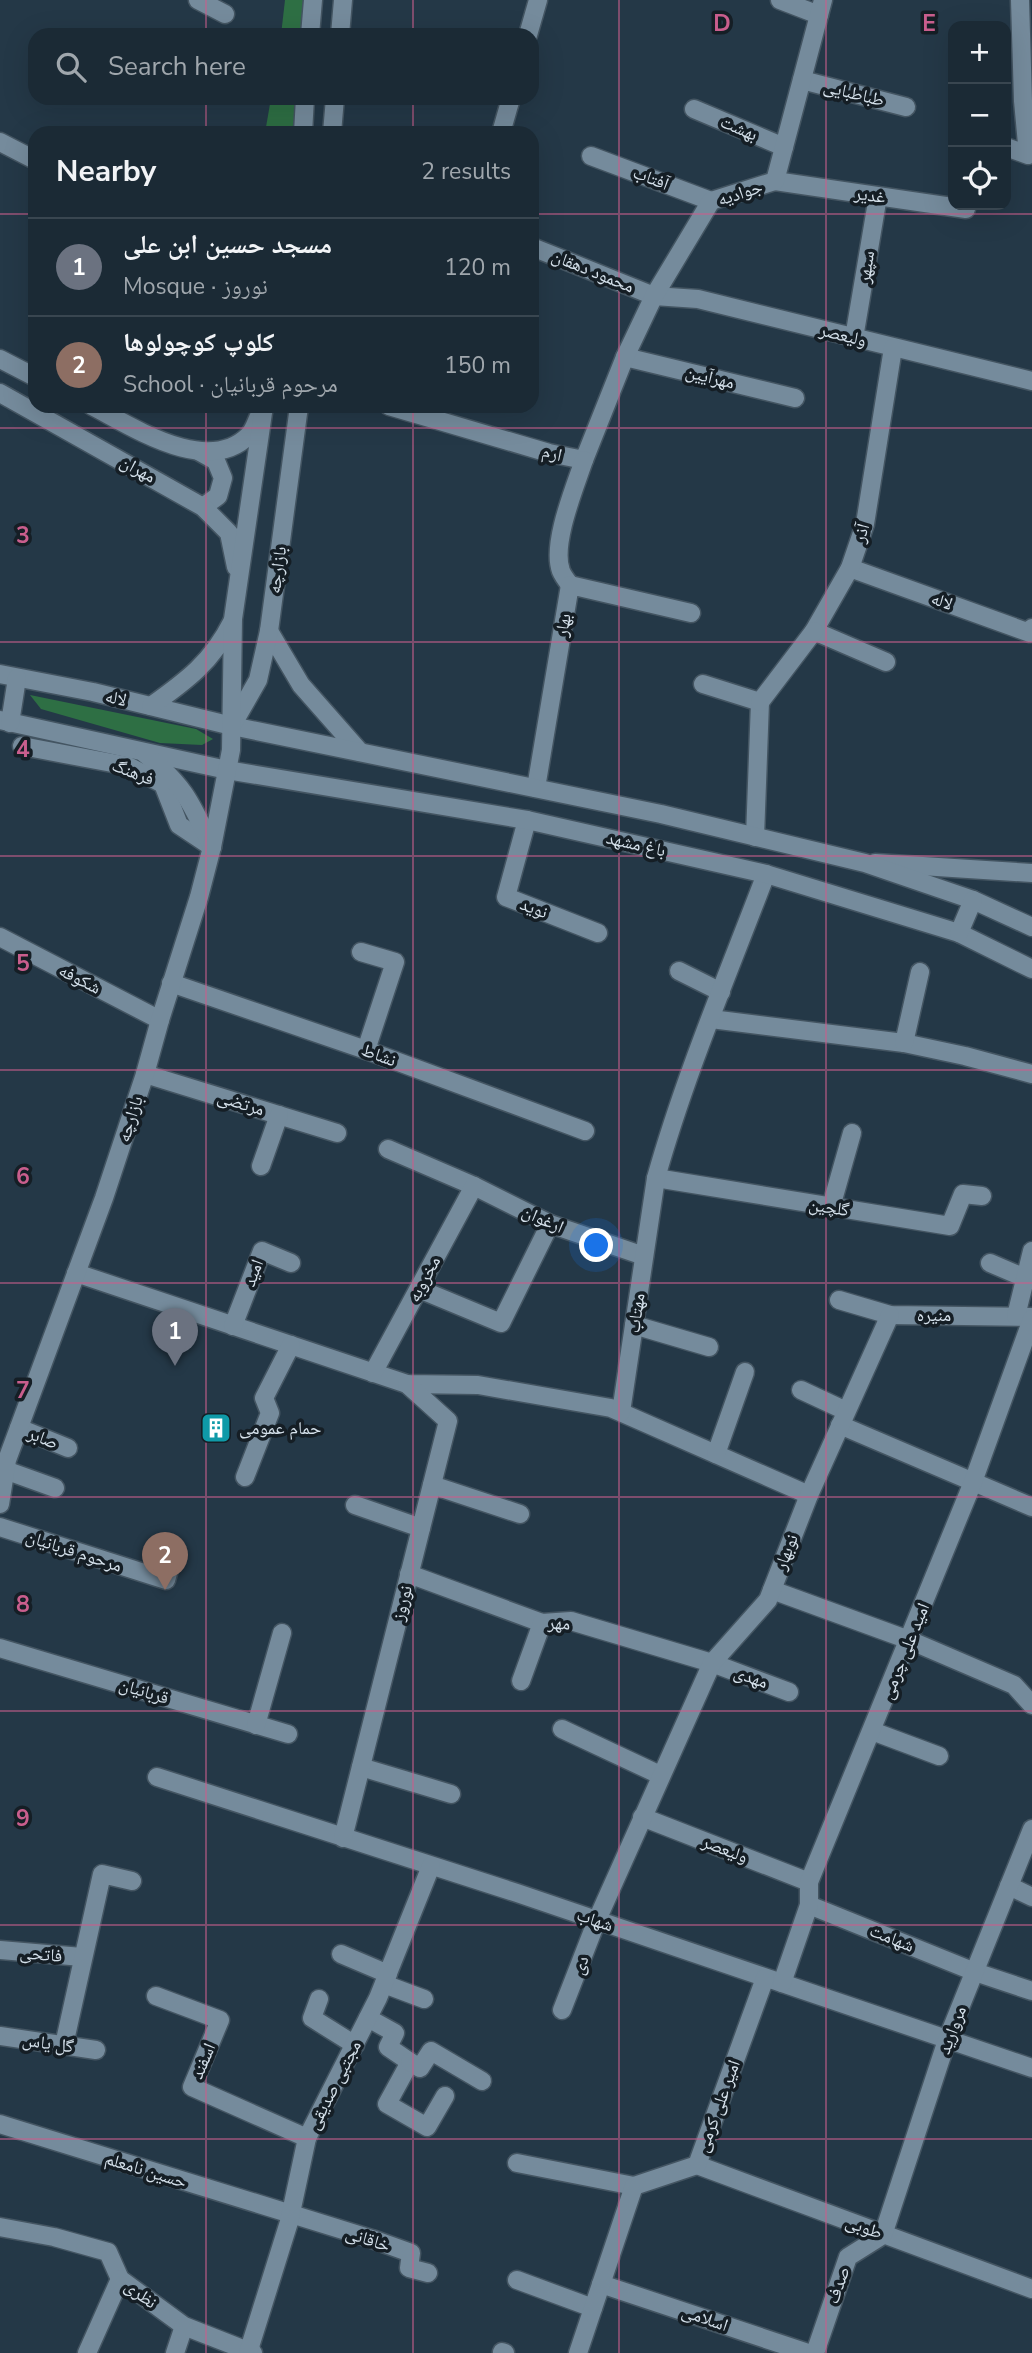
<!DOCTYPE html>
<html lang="en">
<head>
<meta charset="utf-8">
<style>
  body { margin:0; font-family:"Nunito Sans","Noto Naskh Arabic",sans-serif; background:#24323d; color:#f1f3f6 }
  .controls { position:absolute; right:21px; top:21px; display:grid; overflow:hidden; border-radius:14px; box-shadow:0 7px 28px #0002 }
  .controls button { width:63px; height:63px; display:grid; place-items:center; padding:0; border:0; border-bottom:2px solid #394650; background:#1b2a35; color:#f1f3f6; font:35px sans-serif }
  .you { position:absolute; left:597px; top:1246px; width:24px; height:24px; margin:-18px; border:5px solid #fff; border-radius:50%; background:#1a73e8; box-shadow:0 0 0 10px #1a73e833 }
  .badge { display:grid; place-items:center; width:46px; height:46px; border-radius:50%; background:#68c4f0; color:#fff; font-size:23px; font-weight:700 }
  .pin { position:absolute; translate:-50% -58px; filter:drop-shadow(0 2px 4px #0008) }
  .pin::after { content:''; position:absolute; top:37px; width:24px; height:21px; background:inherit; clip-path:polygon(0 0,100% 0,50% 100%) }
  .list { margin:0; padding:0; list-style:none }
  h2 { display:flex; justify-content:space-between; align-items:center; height:91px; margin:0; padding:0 28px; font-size:30px }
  h2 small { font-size:23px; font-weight:400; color:#a0a7ad }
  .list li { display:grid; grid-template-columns:46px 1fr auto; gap:21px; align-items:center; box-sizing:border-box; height:98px; padding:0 28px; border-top:2px solid #394650 }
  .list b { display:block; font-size:26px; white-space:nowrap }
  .list p { margin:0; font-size:23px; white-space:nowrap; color:#a0a7ad }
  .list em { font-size:23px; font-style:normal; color:#a0a7ad }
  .icon { flex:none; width:38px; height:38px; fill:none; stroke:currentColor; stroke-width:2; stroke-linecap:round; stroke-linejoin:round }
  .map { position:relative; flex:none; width:1032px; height:2353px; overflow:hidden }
  .search { position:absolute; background:#1b2a35; box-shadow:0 7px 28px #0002; left:28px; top:28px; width:511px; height:77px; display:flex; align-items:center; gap:18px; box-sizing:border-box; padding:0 24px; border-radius:21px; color:#a0a7ad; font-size:26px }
  .panel { position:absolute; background:#1b2a35; box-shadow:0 7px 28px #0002; left:28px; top:126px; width:511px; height:287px; border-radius:21px }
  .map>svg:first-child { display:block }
  .green { fill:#2e6f44 }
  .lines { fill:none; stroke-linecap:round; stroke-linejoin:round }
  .minor-casing { stroke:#445562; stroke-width:21 }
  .tertiary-casing { stroke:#445562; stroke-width:21 }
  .secondary-casing { stroke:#445562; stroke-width:21 }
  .minor { stroke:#758b9c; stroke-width:18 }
  .tertiary { stroke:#758b9c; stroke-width:18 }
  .secondary { stroke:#758b9c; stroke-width:18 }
  .grid { fill:none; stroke:#c95e8d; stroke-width:2; stroke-opacity:0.55 }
  .labels { text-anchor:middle; stroke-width:7; stroke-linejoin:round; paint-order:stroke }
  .street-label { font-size:18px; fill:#d5e1eb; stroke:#151e25 }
  .poi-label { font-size:18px; fill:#d5e1eb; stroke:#151e25; text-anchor:start }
  .grid-label { font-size:23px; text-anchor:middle; font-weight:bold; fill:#c95e8d; stroke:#151e25; stroke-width:7; stroke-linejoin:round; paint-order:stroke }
</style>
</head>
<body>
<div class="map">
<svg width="1032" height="2353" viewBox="0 0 1032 2353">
  <rect width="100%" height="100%" fill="#243847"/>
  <!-- green -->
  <g class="green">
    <polygon points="285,0 311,0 308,35 281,35"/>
    <polygon points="271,98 304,98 298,133 265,133"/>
    <polygon points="30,695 196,729 213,739 202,745 160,743 41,709"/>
  </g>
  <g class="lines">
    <!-- minor casing -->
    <g class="minor-casing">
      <g id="minor">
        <polyline points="198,0 225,14"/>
        <polyline points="780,0 819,15"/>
        <polyline points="528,35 538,0"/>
        <polyline points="802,80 906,107"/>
        <polyline points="694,109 784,147"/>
        <polyline points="501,133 511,98"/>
        <polyline points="0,142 35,160"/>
        <polyline points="1006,147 1028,155 1023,101 1020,0"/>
        <polyline points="591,156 711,201"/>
        <polyline points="775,181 966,209"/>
        <polyline points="532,247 654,296 698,299 1032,381"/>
        <polyline points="854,338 878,196"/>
        <polyline points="625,357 795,398"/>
        <polyline points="389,406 549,453 584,460 625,357 654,296 711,201 775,181 823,0"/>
        <polyline points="850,568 1030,633 1032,628"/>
        <path d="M570 585C567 581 563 576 561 571 551 544 575 487 584 460"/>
        <polyline points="886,662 814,631 850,568 865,524 893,348"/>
        <polyline points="703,684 760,702 755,837"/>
        <polyline points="760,702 814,631"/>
        <polyline points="22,746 128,766 163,784 179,825 212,847"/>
        <polyline points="536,788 570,585 691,613"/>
        <polyline points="527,820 506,897 598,933"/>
        <polyline points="875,863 1032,873"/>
        <polyline points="0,937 160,1020"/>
        <polyline points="361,952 395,962 366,1050"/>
        <polyline points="679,971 721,992"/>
        <polyline points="171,983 366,1050 585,1131"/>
        <polyline points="711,1019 904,1043 965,1056 1032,1074"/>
        <polyline points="904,1043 920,972"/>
        <polyline points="145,1074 337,1133"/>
        <polyline points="388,1149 474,1186 550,1224 644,1256"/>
        <polyline points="261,1166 279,1115"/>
        <polyline points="656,1178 950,1226 963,1194 982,1196"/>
        <polyline points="831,1207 852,1133"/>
        <polyline points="990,1263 1025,1278"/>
        <polyline points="76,1273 407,1384 478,1385 611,1408 809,1495"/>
        <polyline points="419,1289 501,1323 550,1224"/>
        <polyline points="839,1300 890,1315 1032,1317"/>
        <polyline points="1016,1316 1032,1251"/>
        <polyline points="634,1325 709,1347"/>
        <polyline points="233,1326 262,1251 291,1263"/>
        <polyline points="373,1373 474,1186"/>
        <polyline points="801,1390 846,1411"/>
        <path d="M621 1412 656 1178C685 1075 728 974 766 874"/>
        <polyline points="840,1425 1032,1507"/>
        <polyline points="19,1428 68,1448"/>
        <polyline points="716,1454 745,1372"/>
        <polyline points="5,1470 55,1488"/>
        <polyline points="245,1477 270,1413 264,1398 291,1345"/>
        <polyline points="432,1485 520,1514"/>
        <polyline points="355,1505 421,1528"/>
        <polyline points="0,1527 166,1580 172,1559"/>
        <polyline points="409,1574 542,1623 571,1621 712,1663 789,1692"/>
        <polyline points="772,1590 909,1640 1014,1685 1032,1705"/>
        <polyline points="0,1648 288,1734"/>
        <polyline points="521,1681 542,1623"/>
        <polyline points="256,1725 282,1633"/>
        <polyline points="562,1729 660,1775"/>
        <polyline points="872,1731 939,1756"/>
        <polyline points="361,1767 451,1794"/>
        <polyline points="157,1777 517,1893 1032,2068"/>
        <polyline points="642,1817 809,1882"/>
        <polyline points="343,1838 448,1421 407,1384"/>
        <polyline points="1009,1886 1032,1897"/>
        <polyline points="809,1905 975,1972 1032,1991"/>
        <polyline points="0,1950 82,1957"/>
        <polyline points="341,1954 388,1974"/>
        <polyline points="782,1983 809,1905 809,1882 973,1482 1032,1319"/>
        <polyline points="384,1984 424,1999"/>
        <polyline points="156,1996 220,2020 192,2087 307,2138"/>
        <polyline points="319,1999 312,2018 355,2045"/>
        <polyline points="562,2010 597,1920 712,1663 768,1600 809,1495 890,1315"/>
        <polyline points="368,2018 395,2033 388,2047 410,2062 387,2104 427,2127 445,2096"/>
        <polyline points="0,2036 96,2050"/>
        <polyline points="64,2045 102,1874 132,1881"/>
        <polyline points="410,2062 420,2068 431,2051 482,2081"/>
        <polyline points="0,2124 372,2239 411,2253 409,2268 428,2273"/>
        <polyline points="517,2163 634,2186"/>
        <polyline points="697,2165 1032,2289"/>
        <polyline points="0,2227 54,2237 108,2252 120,2279 184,2326 253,2353"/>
        <polyline points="517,2280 593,2308"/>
        <polyline points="601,2284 808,2353"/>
        <polyline points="502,2352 505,2353"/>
        <polyline points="87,2353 120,2279"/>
        <polyline points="175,2353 184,2326"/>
        <polyline points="248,2353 289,2222 307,2138 378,1998 431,1866"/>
        <polyline points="578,2353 634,2186 697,2165 765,1978"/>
        <polyline points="815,2353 848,2257 883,2235 947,2040 1032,1829"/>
      </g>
    </g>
    <!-- tertiary casing -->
    <g class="tertiary-casing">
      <polyline id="tertiary" points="200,452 216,461 223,478 218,496 203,507"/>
    </g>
    <!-- secondary casing -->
    <g class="secondary-casing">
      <g id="secondary">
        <polyline points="310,35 313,0"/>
        <polyline points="340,35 343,0"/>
        <polyline points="303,133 305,98"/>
        <polyline points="332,133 335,98"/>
        <polyline points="0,359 35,377"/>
        <polyline points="0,393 203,507 229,533 236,567"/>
        <path d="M92 406C133 427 208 477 249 435 254 430 256 422 259 416"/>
        <polyline points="269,631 301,685 360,752"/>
        <polyline points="0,674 93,692 232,726 661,814 865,863 973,900 1032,927"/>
        <path d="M151 706C186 681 212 662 232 622"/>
        <polyline points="0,720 227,770 527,820 766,874 959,933 1032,969"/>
        <polyline points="234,722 258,680 269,631 299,406"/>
        <polyline points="10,723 17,678"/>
        <path d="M144 753C184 785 191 802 212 847"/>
        <polyline points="959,933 973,900"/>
        <polyline points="0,1504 7,1460 104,1198 145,1074 160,1020 199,897 212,847 231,750 233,619 264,406"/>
      </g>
    </g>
    <!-- minor -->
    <use href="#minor" class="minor"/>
    <!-- tertiary -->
    <use href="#tertiary" class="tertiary"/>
    <!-- secondary -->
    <use href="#secondary" class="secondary"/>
  </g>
  <!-- grid -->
  <path class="grid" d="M206 0V35M413 0V35M619 0V2353M826 0V2353M206 98V133M413 98V133M0 214H35M532 214H1032M206 406V2353M413 406V2353M0 428H1032M0 642H1032M0 856H1032M0 1070H1032M0 1283H1032M0 1497H1032M0 1711H1032M0 1925H1032M0 2139H1032"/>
  <!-- icons -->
  <defs>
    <g id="building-square" transform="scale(1.575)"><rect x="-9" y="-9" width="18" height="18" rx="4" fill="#0f9aa8" stroke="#151e25"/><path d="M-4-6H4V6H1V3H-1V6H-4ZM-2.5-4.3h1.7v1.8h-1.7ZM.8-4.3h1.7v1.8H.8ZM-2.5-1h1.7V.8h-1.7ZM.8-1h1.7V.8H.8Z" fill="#fff"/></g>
  </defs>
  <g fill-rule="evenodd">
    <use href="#building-square" x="216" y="1428"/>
  </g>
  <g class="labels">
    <!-- street labels -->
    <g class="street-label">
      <text transform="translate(854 93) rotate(14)" y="6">طباطبایی</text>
      <text transform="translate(739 128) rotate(23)" y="6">بهشت</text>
      <text transform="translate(651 178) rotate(21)" y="6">آفتاب</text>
      <text transform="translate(740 193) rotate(-18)" y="6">جوادیه</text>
      <text transform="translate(870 195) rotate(8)" y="6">غدیر</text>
      <text transform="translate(866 267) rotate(-81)" y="6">سپهر</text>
      <text transform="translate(593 271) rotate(22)" y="6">محمود دهقان</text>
      <text transform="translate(843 335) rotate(14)" y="6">ولیعصر</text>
      <text transform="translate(710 377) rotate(14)" y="6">مهرآیین</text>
      <text transform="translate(552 453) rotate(13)" y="6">ارم</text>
      <text transform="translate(138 469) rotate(29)" y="6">مهران</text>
      <text transform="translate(861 533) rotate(-74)" y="6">آذر</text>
      <text transform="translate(277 570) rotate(-82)" y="6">بازارچه</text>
      <text transform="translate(942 601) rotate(20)" y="6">لاله</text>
      <text transform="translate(563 625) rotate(-80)" y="6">بهار</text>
      <text transform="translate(116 698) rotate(13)" y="6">لاله</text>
      <text transform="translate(133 772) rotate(21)" y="6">فرهنگ</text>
      <text transform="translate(636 844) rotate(13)" y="6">باغ مشهد</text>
      <text transform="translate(534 908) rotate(21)" y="6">نوید</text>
      <text transform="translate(80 979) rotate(27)" y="6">شکوفه</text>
      <text transform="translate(379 1055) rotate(20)" y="6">نشاط</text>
      <text transform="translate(241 1103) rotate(17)" y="6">مرتضی</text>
      <text transform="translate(130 1119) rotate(-72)" y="6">بازارچه</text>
      <text transform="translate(829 1207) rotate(9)" y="6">گلچین</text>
      <text transform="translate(543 1219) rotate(24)" y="6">ارغوان</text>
      <text transform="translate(253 1273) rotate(-69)" y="6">امید</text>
      <text transform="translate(424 1279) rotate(-62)" y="6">مخروبه</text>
      <text transform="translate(636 1313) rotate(-82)" y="6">مهتاب</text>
      <text x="934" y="1321">منیره</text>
      <text transform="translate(43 1438) rotate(22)" y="6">صابر</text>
      <text transform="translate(74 1551) rotate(18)" y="6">مرحوم قربانیان</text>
      <text transform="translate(786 1552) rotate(-69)" y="6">نوبهار</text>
      <text transform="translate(402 1603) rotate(-76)" y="6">نوروز</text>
      <text transform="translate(559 1623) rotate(3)" y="6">مهر</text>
      <text transform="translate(905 1651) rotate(-68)" y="6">امید علی چرمی</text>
      <text transform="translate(751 1677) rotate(20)" y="6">مهدی</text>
      <text transform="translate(144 1691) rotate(17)" y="6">قربانیان</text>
      <text transform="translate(725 1849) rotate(21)" y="6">ولیعصر</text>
      <text transform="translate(595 1920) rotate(19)" y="6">شهاب</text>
      <text transform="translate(892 1938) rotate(22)" y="6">شهامت</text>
      <text transform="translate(41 1954) rotate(5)" y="6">فاتحی</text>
      <text transform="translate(580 1965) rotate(-69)" y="6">دی</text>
      <text transform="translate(952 2030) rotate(-69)" y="6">مروارید</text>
      <text transform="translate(48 2043) rotate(8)" y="6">گل یاس</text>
      <text transform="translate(203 2061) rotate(-67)" y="6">اسفند</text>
      <text transform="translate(334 2085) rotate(-63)" y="6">مجتبی صدیقی</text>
      <text transform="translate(718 2106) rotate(-70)" y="6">امیر علی کرمی</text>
      <text transform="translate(146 2170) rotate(17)" y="6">حسین نامعلم</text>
      <text transform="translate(864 2227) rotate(20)" y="6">طوبی</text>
      <text transform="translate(368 2239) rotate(18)" y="6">خاقانی</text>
      <text transform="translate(838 2285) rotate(-71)" y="6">صدف</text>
      <text transform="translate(141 2294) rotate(37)" y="6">نظری</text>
      <text transform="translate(705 2318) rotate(19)" y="6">اسلامی</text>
    </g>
    <!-- poi labels -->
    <g class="poi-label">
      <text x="239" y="1434">حمام عمومی</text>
    </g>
  </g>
  <g class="grid-label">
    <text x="722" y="31">D</text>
    <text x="929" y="31">E</text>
    <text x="23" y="543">3</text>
    <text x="23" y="757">4</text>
    <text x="23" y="971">5</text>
    <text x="23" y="1184">6</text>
    <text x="23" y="1398">7</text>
    <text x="23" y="1612">8</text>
    <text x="23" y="1826">9</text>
  </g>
</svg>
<div class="controls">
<button>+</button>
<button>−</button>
<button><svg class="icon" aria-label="locate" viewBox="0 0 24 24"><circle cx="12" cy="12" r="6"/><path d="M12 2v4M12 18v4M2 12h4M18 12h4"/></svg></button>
</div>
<div class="you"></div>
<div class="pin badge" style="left:175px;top:1366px;background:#6b7280">1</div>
<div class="pin badge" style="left:165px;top:1590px;background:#8d6e63">2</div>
<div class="search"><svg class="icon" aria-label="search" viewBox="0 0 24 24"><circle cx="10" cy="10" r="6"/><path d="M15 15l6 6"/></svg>Search here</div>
<section class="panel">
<h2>Nearby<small>2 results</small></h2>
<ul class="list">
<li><span class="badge" style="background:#6b7280">1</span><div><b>مسجد حسین ابن علی</b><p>Mosque · نوروز</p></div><em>120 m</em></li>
<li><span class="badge" style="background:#8d6e63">2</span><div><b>کلوپ کوچولوها</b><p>School · مرحوم قربانیان</p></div><em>150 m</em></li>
</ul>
</section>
</div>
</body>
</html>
